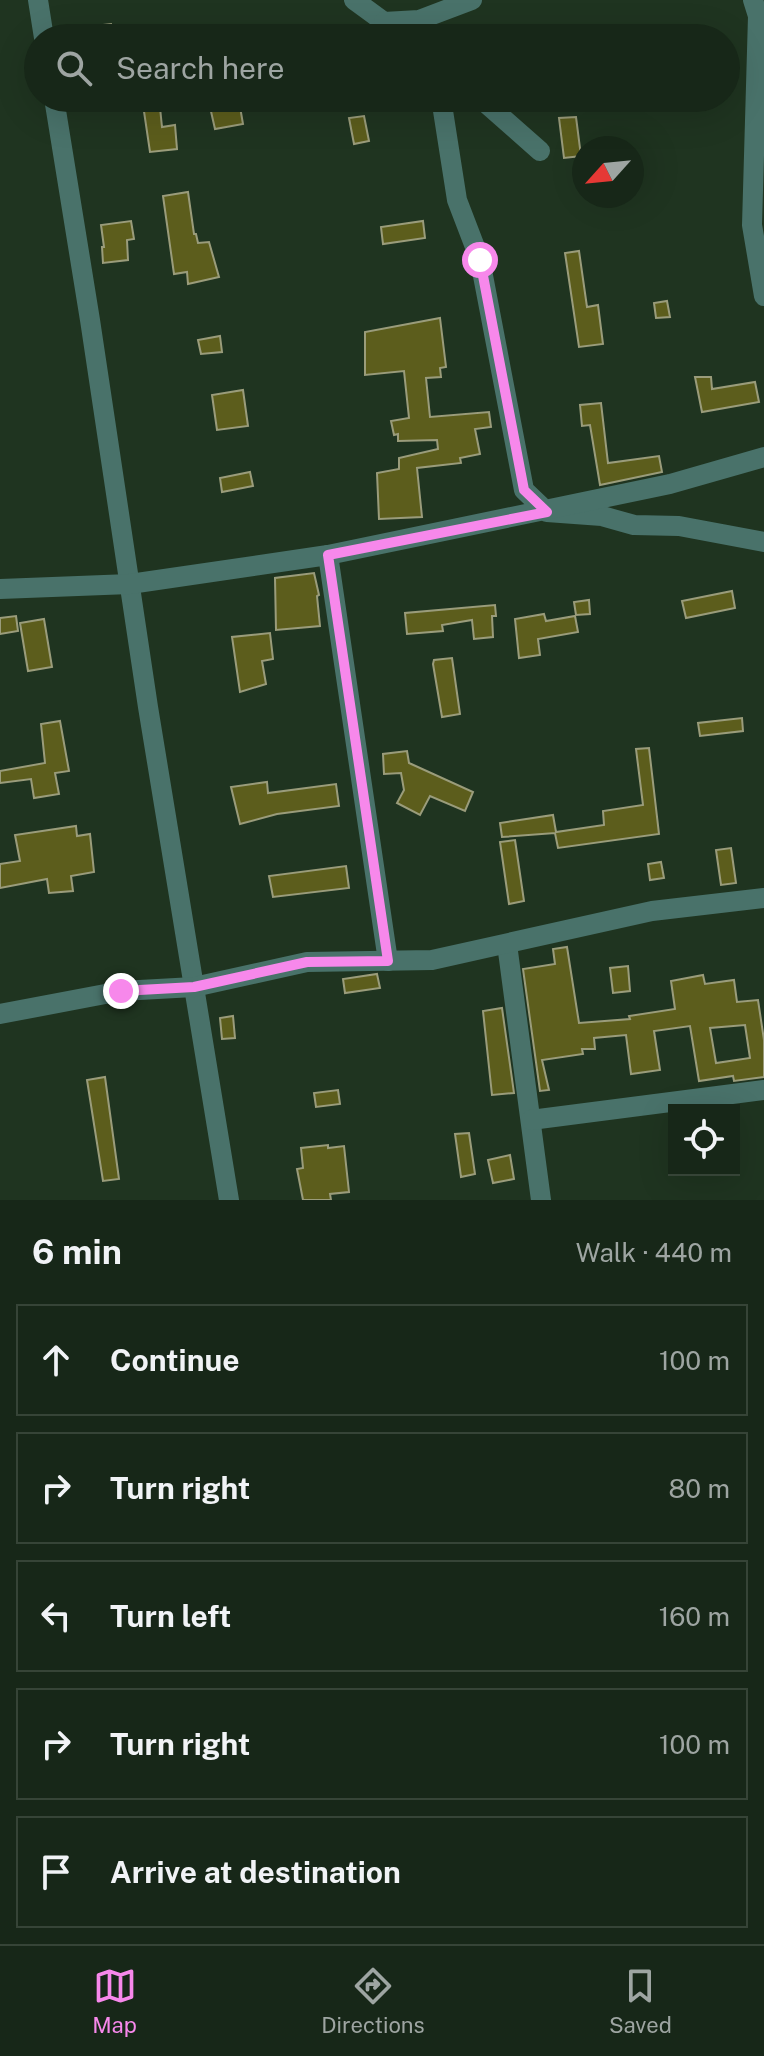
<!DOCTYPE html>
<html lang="en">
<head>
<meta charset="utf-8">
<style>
  body { margin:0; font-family:"Public Sans",sans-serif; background:#243325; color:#f1f3f6 }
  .controls { position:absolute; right:24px; bottom:24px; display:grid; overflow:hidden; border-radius:0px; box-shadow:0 8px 32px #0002 }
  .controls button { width:72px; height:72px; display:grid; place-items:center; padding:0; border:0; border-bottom:2px solid #364437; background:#172718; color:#f1f3f6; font:40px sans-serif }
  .compass { position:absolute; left:572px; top:136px; width:72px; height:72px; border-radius:50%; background:#172718; box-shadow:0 8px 32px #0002; rotate:243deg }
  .stop { position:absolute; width:24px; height:24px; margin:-18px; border:6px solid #f788eb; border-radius:50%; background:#fff }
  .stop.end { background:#f788eb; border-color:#fff; box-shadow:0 2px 8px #0008 }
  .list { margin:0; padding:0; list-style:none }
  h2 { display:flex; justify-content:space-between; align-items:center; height:104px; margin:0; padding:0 32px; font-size:34px }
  h2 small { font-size:26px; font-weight:400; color:#9ea5a2 }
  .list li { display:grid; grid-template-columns:52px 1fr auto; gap:24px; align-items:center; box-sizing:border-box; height:112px; margin:0 16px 16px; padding:0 16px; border:2px solid #364437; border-radius:0px }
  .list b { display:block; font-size:30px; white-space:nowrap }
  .list em { font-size:26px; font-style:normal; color:#9ea5a2 }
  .icon { flex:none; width:44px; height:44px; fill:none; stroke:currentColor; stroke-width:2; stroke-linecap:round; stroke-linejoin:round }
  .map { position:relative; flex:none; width:764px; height:1200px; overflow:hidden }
  .search { position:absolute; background:#172718; box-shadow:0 8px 32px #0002; left:24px; right:24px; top:24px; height:88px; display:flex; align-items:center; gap:20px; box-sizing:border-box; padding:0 28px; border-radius:44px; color:#9ea5a2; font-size:30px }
  .sheet { height:744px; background:#172718 }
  nav { display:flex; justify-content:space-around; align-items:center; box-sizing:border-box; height:112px; border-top:2px solid #364437; background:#172718; font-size:22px; color:#9ea5a2 }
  nav a { display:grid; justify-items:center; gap:4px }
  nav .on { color:#f788eb }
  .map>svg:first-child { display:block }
  .building { fill:#5c5d1c; stroke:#9a9c7b; stroke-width:2; fill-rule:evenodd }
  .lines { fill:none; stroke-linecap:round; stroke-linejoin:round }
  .street { stroke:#49726a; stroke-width:20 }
  .route { stroke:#f788eb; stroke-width:10 }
</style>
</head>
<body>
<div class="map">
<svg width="764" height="1200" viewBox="0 0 764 1200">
  <rect width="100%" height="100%" fill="#1f3420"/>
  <!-- building -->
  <g class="building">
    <polygon points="111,24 113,38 69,38 68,29"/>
    <polygon points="142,98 159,98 162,127 175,125 177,149 150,152"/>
    <polygon points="239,101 243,124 215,129 210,107"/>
    <polygon points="364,116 369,141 354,144 349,118"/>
    <polygon points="576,117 581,156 564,158 559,118"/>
    <polygon points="188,192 194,234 196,234 198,243 209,242 219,277 188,284 187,272 174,274 163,196"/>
    <polygon points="131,221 134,239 127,240 128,260 103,263 102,247 104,247 101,225"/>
    <polygon points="423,221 425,238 383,244 381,227"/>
    <polygon points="579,251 587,307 598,305 603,344 579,347 565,253"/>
    <polygon points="667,301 670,317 656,318 654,303"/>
    <polygon points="440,318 446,367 440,368 441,377 426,378 430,417 489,412 491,427 475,429 480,454 460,458 461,463 417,468 422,517 379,519 377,473 399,469 399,458 438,449 437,440 398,441 398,434 394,435 391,421 409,418 404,371 365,375 365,332"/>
    <polygon points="220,336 222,352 201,354 198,340"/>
    <polygon points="695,377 711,377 712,389 755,382 759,402 702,412"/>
    <polygon points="243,390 248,426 217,430 212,395"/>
    <polygon points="601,403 608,463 659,456 662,472 600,485 590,425 582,426 580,405"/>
    <polygon points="250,472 253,486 222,492 220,478"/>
    <polygon points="314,573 319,595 317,596 320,626 276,630 275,578"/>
    <polygon points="732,591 735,608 686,618 682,601"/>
    <polygon points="589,600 590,614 576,615 574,602"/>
    <polygon points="495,605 496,616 492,616 493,637 474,639 472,620 442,625 443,631 407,634 405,613"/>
    <polygon points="544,614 546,621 575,616 578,632 538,639 540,655 519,658 515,619"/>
    <polygon points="16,616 18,631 0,634 0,618"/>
    <polygon points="44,619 52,667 28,671 20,623"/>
    <polygon points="270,633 273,659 262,661 266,684 240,692 232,637"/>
    <polygon points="452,658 460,714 442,717 433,664 434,660"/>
    <polygon points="742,718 743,731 700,736 698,723"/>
    <polygon points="60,721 69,771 55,773 59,794 34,798 31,779 0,783 0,771 45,763 41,724"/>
    <polygon points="649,748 659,834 558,848 555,833 502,837 500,823 553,815 556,832 604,825 603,811 643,805 636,749"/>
    <polygon points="407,751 409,763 473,792 465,811 430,796 420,815 397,803 404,790 401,773 384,774 383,754"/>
    <polygon points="267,782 268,793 336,784 339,806 277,814 240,824 231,787"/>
    <polygon points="76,826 77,836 90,834 94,872 71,876 73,891 49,893 47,879 0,888 0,864 20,861 15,835"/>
    <polygon points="515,840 524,901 509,904 500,842"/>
    <polygon points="731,848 736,883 721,885 716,850"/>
    <polygon points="661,862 664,878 650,880 648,864"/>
    <polygon points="346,866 349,888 273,897 269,876"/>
    <path d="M567 947 579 1023 630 1019 629 1016 675 1009 671 981 703 975 705 984 734 980 737 1002 758 1000 764 1040V1077L734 1081 733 1076 699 1081 690 1026 654 1031 660 1070 631 1074 626 1035 594 1038 595 1049H582L583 1054 542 1060 549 1090 540 1091 523 969 555 964 553 949ZM745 1025 750 1058 716 1063 710 1028Z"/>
    <polygon points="628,966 630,991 613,993 610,968"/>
    <polygon points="377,974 380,988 345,993 343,979"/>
    <polygon points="502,1008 514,1093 492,1095 483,1011"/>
    <polygon points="233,1016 235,1038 222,1039 220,1018"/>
    <polygon points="105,1077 119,1179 103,1181 87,1080"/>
    <polygon points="338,1090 340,1104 316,1107 314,1093"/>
    <polygon points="469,1133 475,1174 461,1177 455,1134"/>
    <polygon points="328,1145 328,1148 344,1146 349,1192 330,1194 331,1200 303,1200 297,1169 303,1168 301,1148"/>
    <polygon points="510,1155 514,1179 493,1183 488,1160"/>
  </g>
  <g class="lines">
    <!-- street -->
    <g class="street">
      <polyline points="38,0 44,38"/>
      <polyline points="354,0 406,38"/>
      <polyline points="753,0 758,16 752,225 764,296"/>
      <polyline points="384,22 419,20 472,0"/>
      <polyline points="54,98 90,320 148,707 229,1200"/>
      <polyline points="441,98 457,200 480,260 524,490 547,512 602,516 634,525 679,526 764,542"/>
      <polyline points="480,98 540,151"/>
      <polyline points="328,555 388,961"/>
      <polyline points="0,589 130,584 328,555 670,484 764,457"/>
      <polyline points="507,944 541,1200"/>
      <polyline points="0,1014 121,991 194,987 307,962 432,960 652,911 764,898"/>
      <polyline points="531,1120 764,1090"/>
    </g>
  </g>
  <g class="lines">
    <!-- route -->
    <polyline class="route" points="121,991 194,987 307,962 388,961 328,555 547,512 524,490 480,260"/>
  </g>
</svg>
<div class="controls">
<button><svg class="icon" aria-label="locate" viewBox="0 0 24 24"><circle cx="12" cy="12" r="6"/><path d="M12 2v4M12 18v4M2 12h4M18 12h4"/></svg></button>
</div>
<svg class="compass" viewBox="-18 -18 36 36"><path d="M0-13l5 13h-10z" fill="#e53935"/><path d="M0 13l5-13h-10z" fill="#9ea5a2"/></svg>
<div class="stop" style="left:480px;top:260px"></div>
<div class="stop end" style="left:121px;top:991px"></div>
<div class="search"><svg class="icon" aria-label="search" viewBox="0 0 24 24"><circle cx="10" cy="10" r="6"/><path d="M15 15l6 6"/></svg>Search here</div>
</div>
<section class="sheet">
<h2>6 min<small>Walk · 440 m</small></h2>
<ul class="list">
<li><svg class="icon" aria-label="ahead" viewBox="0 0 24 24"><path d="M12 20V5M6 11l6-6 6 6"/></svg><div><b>Continue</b></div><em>100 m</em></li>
<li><svg class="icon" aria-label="right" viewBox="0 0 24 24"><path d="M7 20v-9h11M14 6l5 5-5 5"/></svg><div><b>Turn right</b></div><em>80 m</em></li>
<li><svg class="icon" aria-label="left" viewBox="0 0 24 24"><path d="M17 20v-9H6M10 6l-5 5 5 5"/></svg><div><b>Turn left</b></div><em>160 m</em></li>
<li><svg class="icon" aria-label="right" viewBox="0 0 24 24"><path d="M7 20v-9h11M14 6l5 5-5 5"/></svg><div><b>Turn right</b></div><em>100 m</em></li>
<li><svg class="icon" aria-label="arrive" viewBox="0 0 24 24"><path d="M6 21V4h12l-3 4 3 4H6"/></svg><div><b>Arrive at destination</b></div></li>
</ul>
</section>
<nav>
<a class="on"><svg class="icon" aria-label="map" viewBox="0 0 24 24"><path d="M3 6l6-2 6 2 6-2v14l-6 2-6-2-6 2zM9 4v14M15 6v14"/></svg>Map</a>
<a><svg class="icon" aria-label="directions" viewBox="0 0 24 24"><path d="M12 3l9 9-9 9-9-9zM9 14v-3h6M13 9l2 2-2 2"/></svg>Directions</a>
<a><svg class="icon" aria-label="saved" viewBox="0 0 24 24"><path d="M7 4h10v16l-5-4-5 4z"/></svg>Saved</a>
</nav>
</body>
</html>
